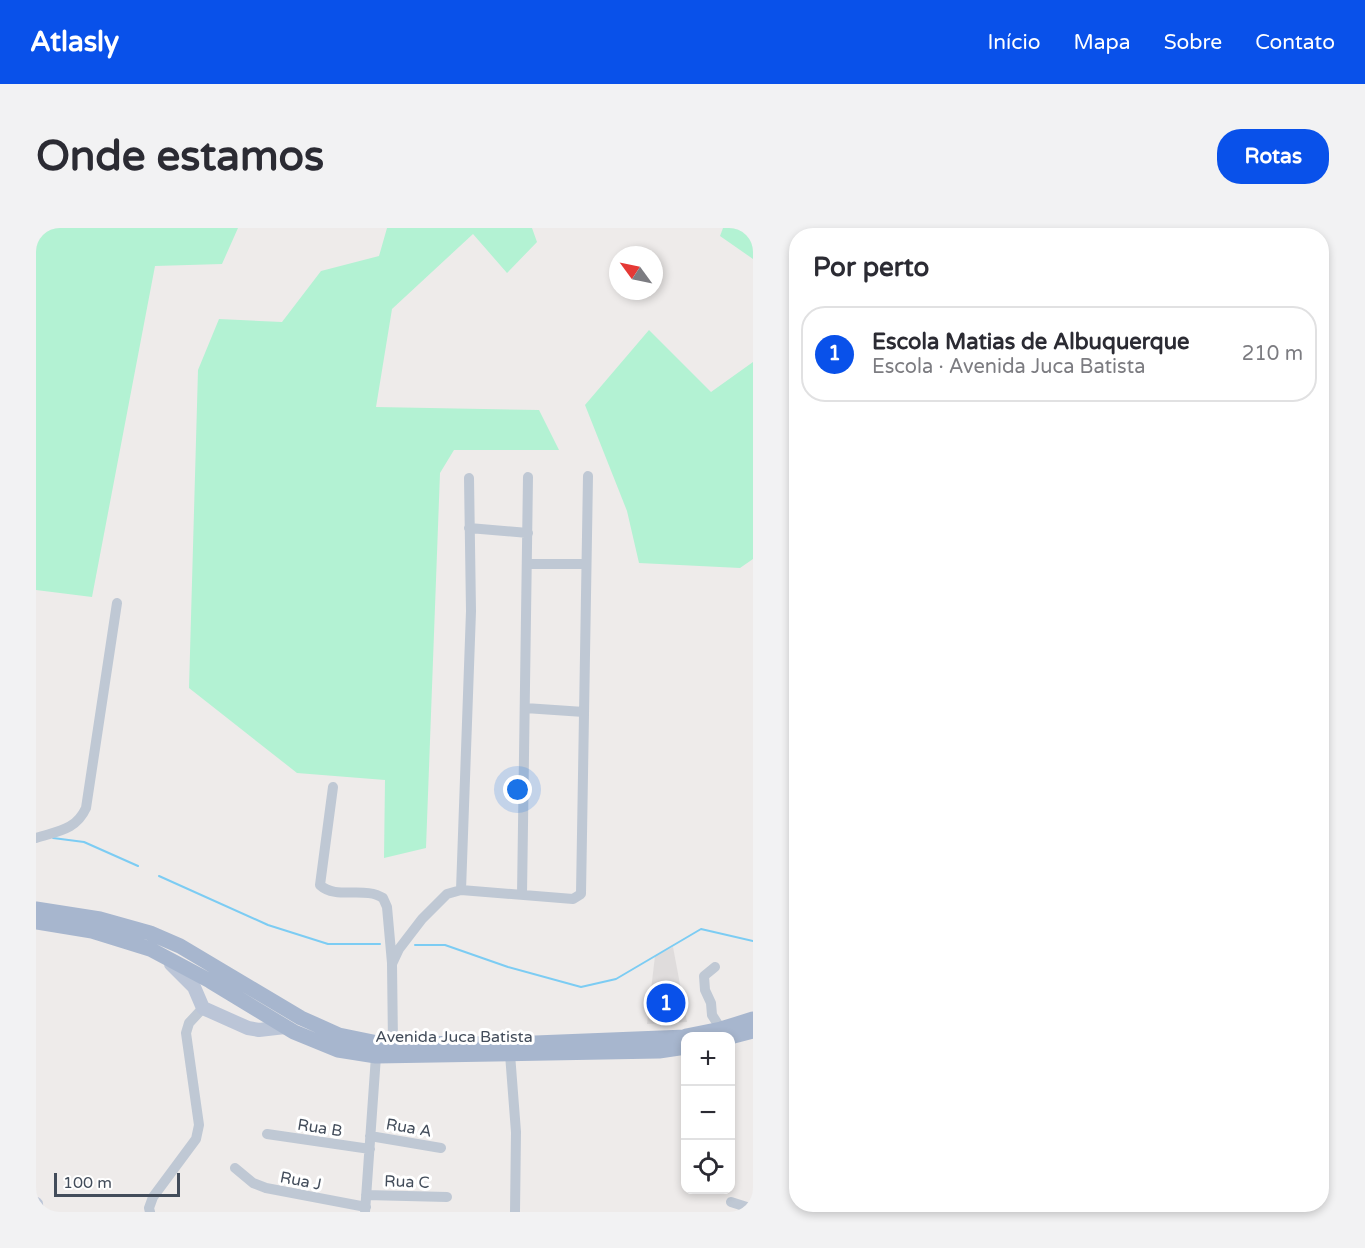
<!DOCTYPE html>
<html lang="pt">
<head>
<meta charset="utf-8">
<style>
  :root { --surface:#fff; --page:#f2f2f3; --text:#2b2b33; --muted:#7c7c81; --line:#e1e1e2; --accent:#0951ea }
  body { margin:0; font-family:"Varela Round",sans-serif; background:var(--page); color:var(--text) }
  .controls { position:absolute; right:18px; bottom:18px; display:grid; overflow:hidden; border-radius:12px; box-shadow:0 3px 9px #0003 }
  .controls button { width:54px; height:54px; display:grid; place-items:center; padding:0; border:0; border-bottom:2px solid var(--line); background:var(--surface); color:var(--text); font:30px sans-serif }
  .compass { position:absolute; left:573px; top:18px; width:54px; height:54px; border-radius:50%; background:var(--surface); box-shadow:0 3px 9px #0003; rotate:303deg }
  .scale { position:absolute; left:18px; bottom:15px; width:126px; box-sizing:border-box; padding-left:6px; border:3px solid #424c5a; border-top:0; font-size:16px; line-height:21px; white-space:nowrap; color:#424c5a; -webkit-text-stroke:4px #fff; paint-order:stroke }
  .you { position:absolute; left:482px; top:562px; width:21px; height:21px; margin:-15px; border:4px solid #fff; border-radius:50%; background:#1a73e8; box-shadow:0 0 0 9px #1a73e833 }
  .badge { display:grid; place-items:center; width:39px; height:39px; border-radius:50%; background:var(--accent); color:#fff; font-size:20px; font-weight:700 }
  .pin { position:absolute; translate:-50% -50%; border:3px solid #fff; box-shadow:0 2px 6px #0006 }
  .list { margin:0; padding:0; list-style:none }
  h2 { display:flex; justify-content:space-between; align-items:center; height:78px; margin:0; padding:0 24px; font-size:26px }
  h2 small { font-size:20px; font-weight:400; color:var(--muted) }
  .list li { display:grid; grid-template-columns:39px 1fr auto; gap:18px; align-items:center; box-sizing:border-box; height:96px; margin:0 12px 12px; padding:0 12px; border:2px solid var(--line); border-radius:24px }
  .list b { display:block; font-size:22px; white-space:nowrap }
  .list p { margin:0; font-size:20px; white-space:nowrap; color:var(--muted) }
  .list em { font-size:20px; font-style:normal; color:var(--muted) }
  .icon { flex:none; width:33px; height:33px; fill:none; stroke:currentColor; stroke-width:2; stroke-linecap:round; stroke-linejoin:round }
  .map { position:relative; flex:none; width:717px; height:984px; overflow:hidden; border-radius:24px }
  header { display:flex; align-items:center; gap:36px; box-sizing:border-box; height:84px; padding:0 30px; background:var(--accent); color:#fff }
  header strong { font-size:28px }
  nav { display:flex; gap:33px; margin-inline-start:auto; font-size:21px }
  .intro { display:flex; align-items:center; justify-content:space-between; box-sizing:border-box; height:144px; padding:0 36px }
  h1 { margin:0; font-size:42px }
  .button { padding:15px 27px; border-radius:24px; background:var(--accent); color:#fff; font-size:21px; font-weight:700 }
  main { display:flex; gap:36px; padding:0 36px }
  aside { flex:1; background:var(--surface); border-radius:24px; box-shadow:0 3px 9px #0003 }
  .map>svg:first-child { display:block }
  .education { fill:#dfdcdc }
  .green { fill:#b3f2d3 }
  .lines { fill:none; stroke-linecap:round; stroke-linejoin:round }
  .stream { stroke:#7cccf3; stroke-width:2 }
  .street { stroke:#bfc8d4; stroke-width:10 }
  .secondary { stroke:#bbc5d7; stroke-width:14 }
  .primary { stroke:#a7b6ce; stroke-width:15 }
  .labels { text-anchor:middle; stroke-width:6; stroke-linejoin:round; paint-order:stroke }
  .street-label { font-size:16px; fill:#424c5a; stroke:#fff }
</style>
</head>
<body>
<header>
<strong>Atlasly</strong>
<nav><a>Início</a><a>Mapa</a><a>Sobre</a><a>Contato</a></nav>
</header>
<div class="intro"><h1>Onde estamos</h1><a class="button">Rotas</a></div>
<main>
<div class="map">
<svg width="717" height="984" viewBox="0 0 717 984">
  <rect width="100%" height="100%" fill="#eeebea"/>
  <!-- education -->
  <path class="education" d="M637,719l14,75 -40,2 8,-68z"/>
  <!-- green -->
  <path class="green" d="M0,0h202l-16,36 -67,2 -63,331 -56,-7z
    M351,0h145l5,14 -30,31 -34,-39 -81,75 -16,98 163,3 20,40h-105l-14,23 -14,375 -42,10 1,-78 -88,-7 -108,-85 9,-318 21,-51 63,3 39,-51 58,-15z
    M687,0h30v31l-33,-23z
    M613,102l62,62 42,-30v197l-13,9 -101,-5 -12,-52 -42,-106z"/>
  <g class="lines">
    <!-- stream -->
    <path class="stream" d="M17,610l31,4 54,24
      M123,648l109,49 60,19h52
      M379,717h30l63,22 73,20 35,-8 85,-50 52,12"/>
    <!-- street -->
    <path class="street" d="M433,300l59,5
      M491,336h59
      M489,480l59,4
      M297,559l-13,98c16,15 45,1 63,13l4,9 5,56
      M0,610c22,-7 40,-8 50,-30l31,-205
      M425,662l10,-279 -2,-133
      M486,667l6,-418
      M679,739l-11,9 1,14 6,13 1,12 9,14
      M357,816l-1,-80 7,-15 23,-30 25,-25 14,-4 112,9 8,-5 7,-418
      M474,826l6,78 -1,80
      M231,906l103,15
      M334,908l71,12
      M199,940l18,15 13,5 100,19
      M330,967l81,2
      M695,974l22,7
      M114,984l-1,-4 4,-11 43,-58 3,-14 -13,-92 3,-10 14,-15
      M329,984l11,-156"/>
    <!-- secondary -->
    <path class="secondary" d="M135,736l23,23 9,21 45,20 11,2 26,-3
      M0,976l1,8"/>
    <!-- primary -->
    <path class="primary" d="M0,681l64,10 50,14 30,13 121,72 38,17 39,8 132,1 176,-7
      M0,694l56,9 58,18 60,32 84,51 44,18 38,6 283,-5 27,-4
      M650,808l35,-7 32,-10
      M694,809l23,-6"/>
  </g>
  <g class="labels">
    <!-- street labels -->
    <g class="street-label">
      <text x="418" y="814">Avenida Juca Batista</text>
      <text transform="translate(284 899) rotate(9)" y="6">Rua B</text>
      <text transform="translate(373 899) rotate(10)" y="6">Rua A</text>
      <text transform="translate(265 952) rotate(11)" y="6">Rua J</text>
      <text transform="translate(371 953) rotate(2)" y="6">Rua C</text>
    </g>
  </g>
</svg>
<div class="controls">
<button>+</button>
<button>−</button>
<button><svg class="icon" aria-label="locate" viewBox="0 0 24 24"><circle cx="12" cy="12" r="6"/><path d="M12 2v4M12 18v4M2 12h4M18 12h4"/></svg></button>
</div>
<svg class="compass" viewBox="-18 -18 36 36"><path d="M0-13l5 13h-10z" fill="#e53935"/><path d="M0 13l5-13h-10z" fill="#7c7c81"/></svg>
<div class="scale">100 m</div>
<div class="you"></div>
<div class="pin badge" style="left:630px;top:775px">1</div>
</div>
<aside>
<h2>Por perto<small></small></h2>
<ul class="list">
<li><span class="badge">1</span><div><b>Escola Matias de Albuquerque</b><p>Escola · Avenida Juca Batista</p></div><em>210 m</em></li>
</ul>
</aside>
</main>
</body>
</html>
